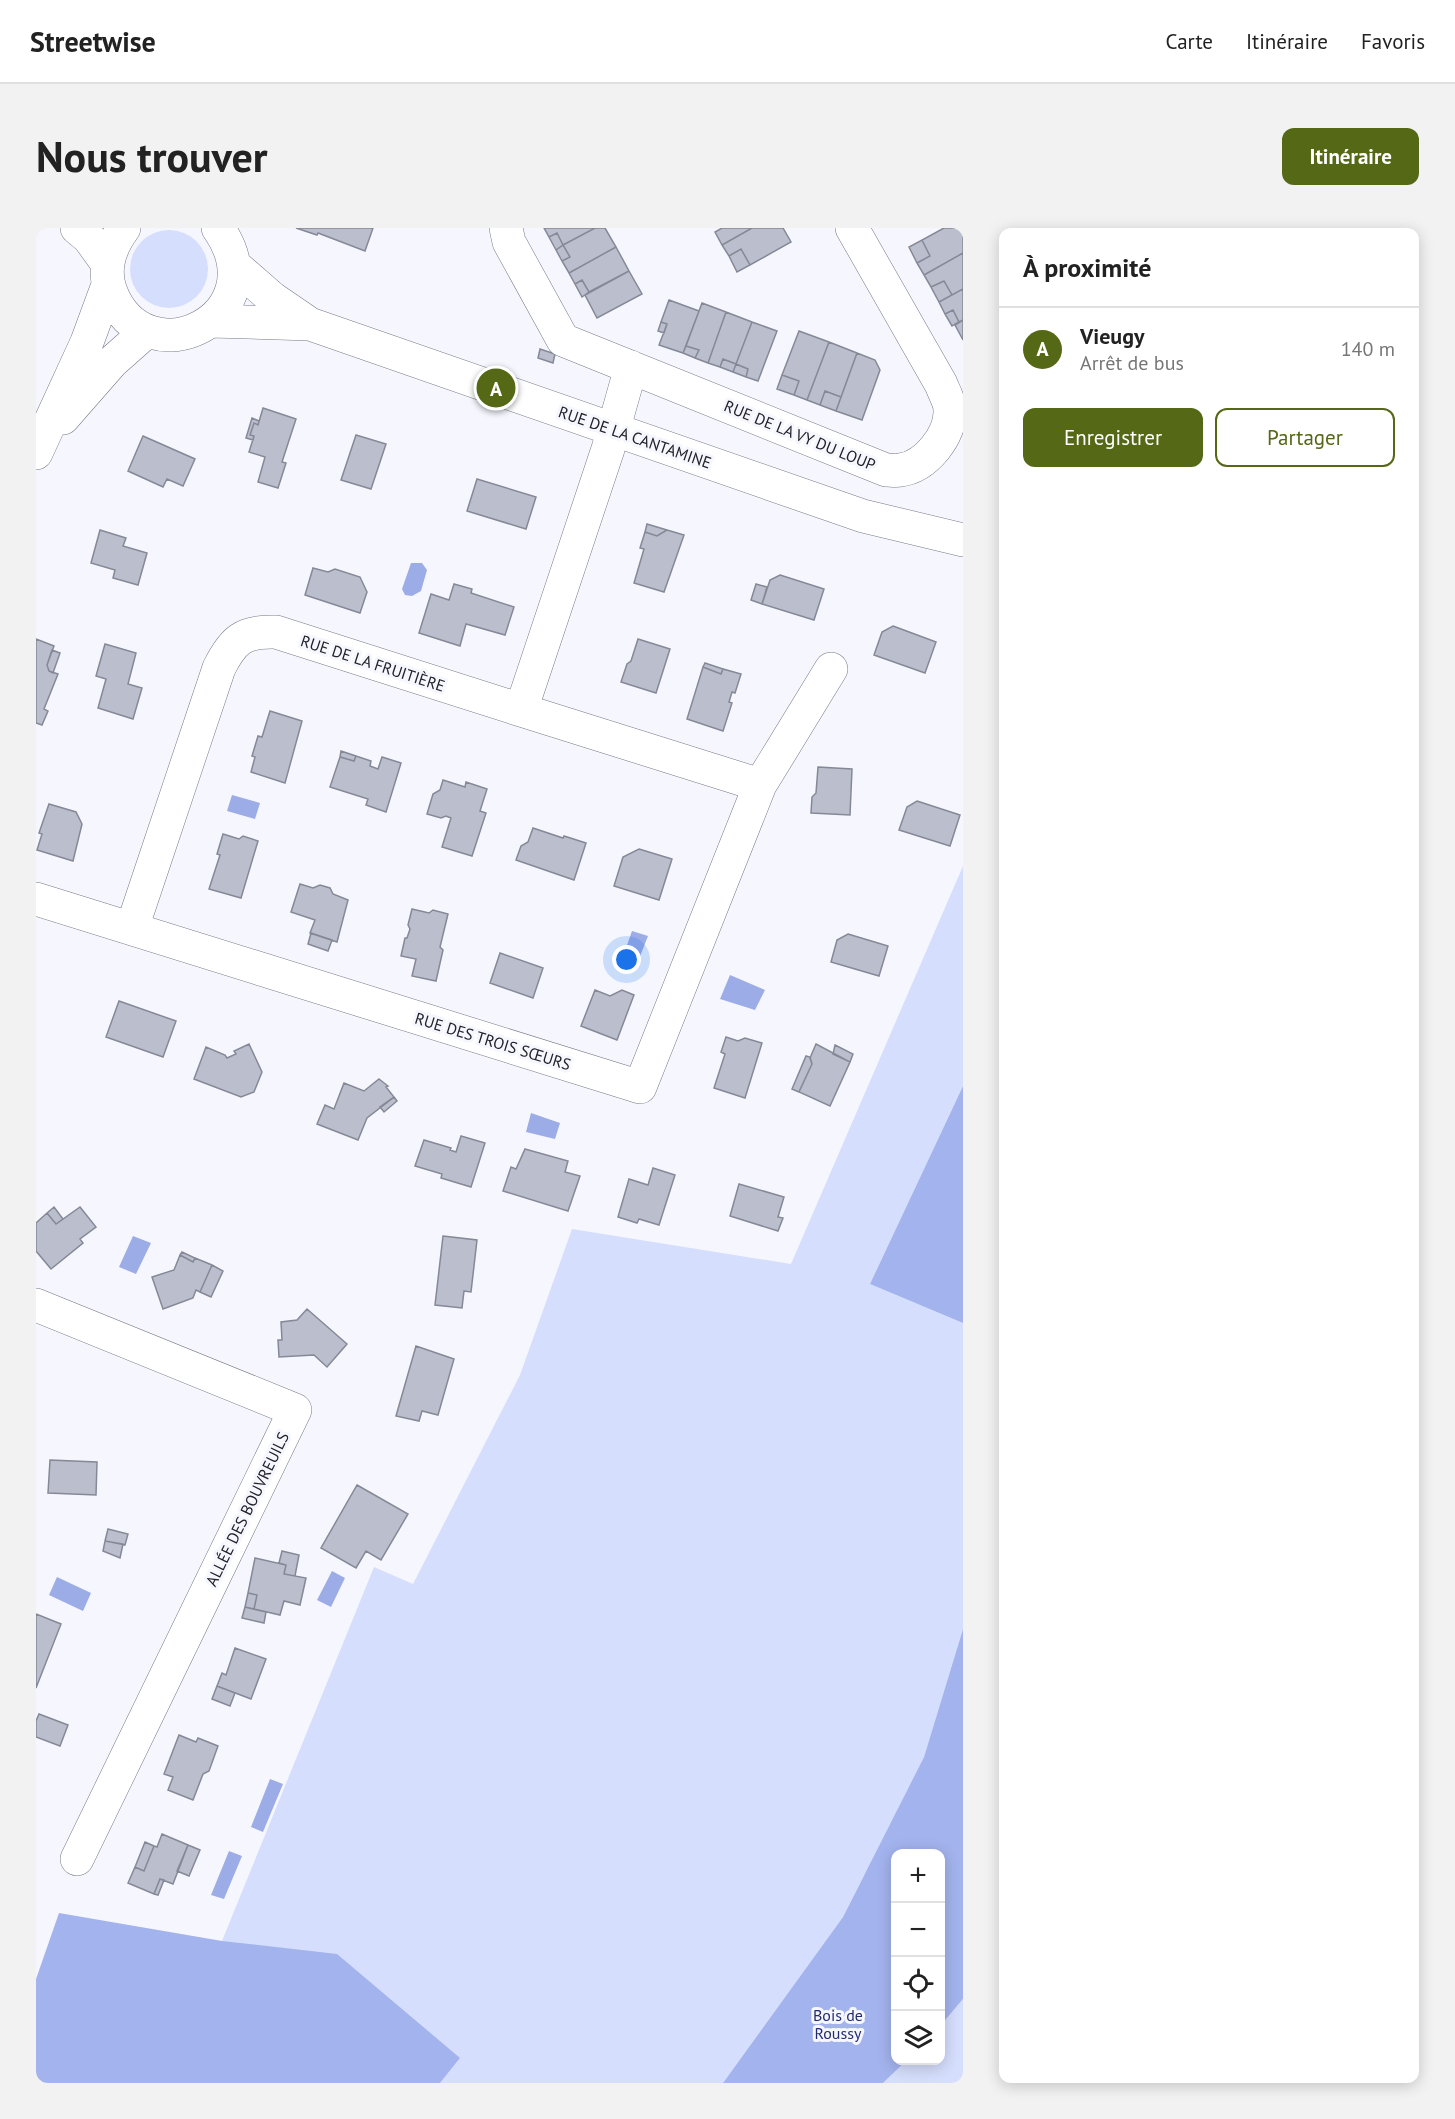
<!DOCTYPE html>
<html lang="fr">
<head>
<meta charset="utf-8">
<style>
  :root { --surface:#fff; --page:#f2f2f2; --text:#222; --muted:#767676; --line:#e0e0e0; --accent:#546815 }
  body { margin:0; font-family:"PT Sans",sans-serif; background:var(--page); color:var(--text) }
  .controls { position:absolute; right:18px; bottom:18px; display:grid; overflow:hidden; border-radius:12px; box-shadow:0 3px 15px #0003 }
  .controls button { width:54px; height:54px; display:grid; place-items:center; padding:0; border:0; border-bottom:2px solid var(--line); background:var(--surface); color:var(--text); font:30px sans-serif }
  .you { position:absolute; left:591px; top:732px; width:21px; height:21px; margin:-15px; border:4px solid #fff; border-radius:50%; background:#1a73e8; box-shadow:0 0 0 9px #1a73e833 }
  .badge { display:grid; place-items:center; width:39px; height:39px; border-radius:50%; background:var(--accent); color:#fff; font-size:20px; font-weight:700 }
  .pin { position:absolute; translate:-50% -50%; border:3px solid #fff; box-shadow:0 2px 6px #0006 }
  .list { margin:0; padding:0; list-style:none }
  h2 { display:flex; justify-content:space-between; align-items:center; height:78px; margin:0; padding:0 24px; font-size:26px }
  h2 small { font-size:20px; font-weight:400; color:var(--muted) }
  .list li { display:grid; grid-template-columns:39px 1fr auto; gap:18px; align-items:center; box-sizing:border-box; height:84px; padding:0 24px; border-top:2px solid var(--line) }
  .list b { display:block; font-size:22px; white-space:nowrap }
  .list p { margin:0; font-size:20px; white-space:nowrap; color:var(--muted) }
  .list em { font-size:20px; font-style:normal; color:var(--muted) }
  .actions { display:flex; gap:12px; padding:18px 24px }
  .actions a { flex:1; padding:14px 0; border:2px solid var(--accent); border-radius:12px; text-align:center; font-size:21px; color:var(--accent) }
  .actions .main { background:var(--accent); color:#fff }
  .icon { flex:none; width:33px; height:33px; fill:none; stroke:currentColor; stroke-width:2; stroke-linecap:round; stroke-linejoin:round }
  .map { position:relative; flex:none; width:927px; height:1855px; overflow:hidden; border-radius:12px }
  header { display:flex; align-items:center; gap:36px; box-sizing:border-box; height:84px; padding:0 30px; background:var(--surface); border-bottom:2px solid var(--line) }
  header strong { font-size:28px }
  nav { display:flex; gap:33px; margin-inline-start:auto; font-size:21px }
  .intro { display:flex; align-items:center; justify-content:space-between; box-sizing:border-box; height:144px; padding:0 36px }
  h1 { margin:0; font-size:42px }
  .button { padding:15px 27px; border-radius:12px; background:var(--accent); color:#fff; font-size:21px; font-weight:700 }
  main { display:flex; gap:36px; padding:0 36px }
  aside { flex:1; background:var(--surface); border-radius:12px; box-shadow:0 3px 15px #0003 }
  .map>svg:first-child { display:block }
  .green { fill:#d5defc }
  .forest { fill:#a3b3ed }
  .water { fill:#9cace6 }
  .building { fill:#babecd; stroke:#858997; stroke-width:1.5 }
  .lines { fill:none; stroke-linecap:round; stroke-linejoin:round }
  .minor-casing { stroke:#767a88; stroke-width:34 }
  .minor { stroke:#fff; stroke-width:33 }
  .labels { text-anchor:middle; stroke-width:6; stroke-linejoin:round; paint-order:stroke }
  .street-label { font-size:16px; fill:#212328; stroke:#f6f7fe }
  .park-label { font-size:16px; fill:#212a6d; stroke:#f6f7fe }
</style>
</head>
<body>
<header>
<strong>Streetwise</strong>
<nav><a>Carte</a><a>Itinéraire</a><a>Favoris</a></nav>
</header>
<div class="intro"><h1>Nous trouver</h1><a class="button">Itinéraire</a></div>
<main>
<div class="map">
<svg width="927" height="1855" viewBox="0 0 927 1855">
  <rect width="100%" height="100%" fill="#f6f7fe"/>
  <!-- green -->
  <path class="green" d="M94 41a39 39 0 1 1 78 0a39 39 0 1 1-78 0Z
    M927,638v220l-93,198 93,39v306l-39,128 -55,109 94,-149 -23,137h-44l-32,21 -21,42 -120,166h-283l20,-25 -238,-117 152,-374 39,17 107,-209 52,-146 219,35z
    M927,1771v84h-80l23,-22 34,-1 1,-35z"/>
  <!-- forest -->
  <path class="forest" d="M927,858v237l-93,-39z
    M927,1401v370l-22,26 -1,-171h-44v206l10,1 -23,22h-160l120,-166 81,-160z
    M23,1685l163,28 115,13 123,104 -20,25h-404v-104z"/>
  <!-- water -->
  <path class="water" d="M375,335h11l5,7 -6,21 -9,5 -7,-1 -3,-6z
    M196,567l28,8 -5,16 -28,-8z
    M596,703l16,5 -13,33 -15,-4z
    M694,747l35,15 -10,20 -35,-11z
    M495,885l29,10 -5,16 -29,-7z
    M97,1008l18,7 -15,31 -17,-7z
    M296,1343l13,7 -14,29 -14,-7z
    M21,1349l34,16 -8,18 -34,-16z
    M234,1551l13,5 -20,48 -12,-5z
    M193,1623l13,5 -18,43 -13,-4z"/>
  <!-- building -->
  <path class="building" d="M260,0h77l-8,23 -47,-18 -1,2z
    M508,0h51l-32,17 -6,-12 -8,4z
    M559,0h10l11,19 -47,26 -7,-12 8,-4 -7,-12z
    M686,0h30l-30,17 -7,-13z
    M716,0h31l8,14 -41,23 -9,-16 -12,7 -7,-11z
    M908,0h19v25l-39,22 -7,-12 13,-7 -8,-16z
    M521,5l6,12 -7,5 -7,-13z
    M886,12l8,16 -13,7 -8,-16z
    M527,17l7,12 -8,4 -6,-11z
    M580,19l13,24 -40,21 -7,-12 -7,4 -6,-11z
    M705,21l9,16 -13,7 -8,-16z
    M927,25v36l-11,6 -8,-14 -13,6 -7,-12z
    M593,43l13,23 -45,24 -12,-23z
    M546,52l7,12 -7,5 -7,-13z
    M908,53l8,14 -13,7 -8,-15z
    M927,61v31l-4,2 -6,-12 -8,4 -6,-12z
    M633,72l30,11 -16,42 -24,-8 8,-21 -6,-2z
    M666,75l24,9 -18,51 -13,-5 4,-8 -13,-4z
    M917,82l6,12 -7,4 -7,-12z
    M690,84l26,10 -16,42 -13,-5 -3,8 -12,-4z
    M927,92v20l-8,-15z
    M625,94l6,2 -3,9 -6,-2z
    M716,94l25,9 -19,50 -12,-4 2,-8 -12,-5z
    M763,103l30,11 -22,58 -13,-5 5,-14 -17,-6z
    M793,114l28,11 -16,44 -16,-6 -5,14 -13,-5z
    M650,118l13,4 -4,8 -12,-5z
    M504,121l15,5 -2,9 -15,-5z
    M821,125l18,7 5,10 -18,50 -26,-9z
    M687,131l13,5 -3,8 -13,-5z
    M700,136l12,5 -2,8 -13,-5z
    M746,147l17,6 -5,14 -17,-6z
    M789,163l16,6 -5,14 -16,-6z
    M227,180l33,11 -14,43 4,1 -8,25 -20,-6 7,-25 -16,-5 5,-16 -4,-1 4,-12 4,2z
    M216,190l7,3 -1,4 -4,-2 -4,12 4,1 -1,4 -7,-2z
    M320,207l30,9 -15,45 -30,-9z
    M107,208l52,23 -12,27 -16,-7 -4,8 -35,-16z
    M441,251l59,18 -10,32 -59,-18z
    M611,296l20,6 -10,6 -12,-4z
    M64,302l26,8 -3,8 24,7 -9,32 -25,-7 2,-8 -24,-7z
    M631,302l17,5 -20,57 -30,-9 10,-34 -4,-1 5,-16 12,4z
    M277,340l15,4 7,-3 25,8 7,15 -7,21 -55,-18z
    M744,347l44,14 -10,31 -52,-16 8,-24z
    M418,356l18,5 -1,4 43,14 -9,28 -39,-11 -6,22 -41,-13 12,-39 18,6z
    M720,356l11,3 -5,17 -11,-4z
    M857,398l43,16 -11,31 -51,-18 8,-23z
    M0,411l18,7 -7,19 2,6 9,3 -14,35 4,2 -6,14 -6,-2z
    M602,411l32,10 -14,44 -35,-11 6,-18 4,-3z
    M69,416l31,9 -8,31 14,4 -9,31 -35,-11 8,-29 -10,-3z
    M16,422l8,3 -7,20 -4,-2 -2,-6z
    M669,435l18,6 -2,5 -18,-7z
    M667,439l18,7 2,-5 18,5 -6,19 -3,-1 -3,10 3,1 -9,28 -36,-12z
    M234,483l32,10 -17,62 -34,-11 4,-15 -3,-1 6,-20 4,1z
    M305,523l15,5 -2,5 -14,-4z
    M320,528l15,5 -1,5 8,3 4,-12 19,6 -15,49 -20,-7 2,-6 -38,-12 10,-30 14,4z
    M782,539l34,2 -2,46 -39,-2 1,-16 4,-4z
    M407,552l22,7 1,-5 21,7 -7,22 6,2 -14,43 -30,-9 9,-29 -5,-2 -5,2 -14,-4 6,-20 7,-4z
    M881,573l43,14 -10,31 -51,-16 8,-23z
    M13,576l27,8 6,12 -9,37 -36,-11 5,-16 -3,-1z
    M497,600l30,10 1,-2 22,7 -12,37 -58,-20 5,-14 7,-4z
    M187,606l16,5 4,-3 15,5 -17,57 -32,-9 11,-34 -3,-1z
    M603,621l33,10 -13,41 -45,-14 9,-29z
    M264,656l13,4 7,-3 10,3 3,6 15,6 -11,42 -27,-9 5,-13 -24,-8z
    M376,681l17,4 4,-3 15,4 -8,33 3,3 -7,31 -24,-5 4,-17 -15,-3 4,-18h2l3,-9 -2,-4z
    M275,705l21,7 -4,11 -20,-7z
    M812,706l40,12 -9,30 -48,-14 6,-22z
    M464,725l43,15 -10,30 -43,-15z
    M559,762l15,6 12,-6 12,5 -17,45 -36,-14z
    M83,773l57,20 -13,36 -57,-20z
    M690,809l12,4 7,-3 17,5 -17,55 -31,-10 11,-34 -4,-2z
    M213,816l13,28 -8,20 -13,5 -47,-18 12,-32 19,8 2,3 9,-4 -2,-3z
    M780,816l34,18 -20,44 -31,-14 13,-28 -2,-6z
    M799,817l18,9 -3,8 -17,-8z
    M770,828l4,1 2,7 -13,28 -7,-3z
    M343,851l9,7 -2,1 8,10 -27,21 -9,22 -41,-16 8,-19 9,4 10,-26 20,8z
    M358,869l3,4 -13,11 -4,-5z
    M425,908l24,7 -14,44 -30,-9 1,-4 -27,-8 9,-26 27,8 -1,2 6,2z
    M489,921l43,12 -3,11 15,4 -12,35 -65,-20 8,-24 5,2z
    M617,940l22,7 -16,50 -20,-6 -2,4 -19,-6 11,-38 19,6z
    M703,956l45,13 -6,20 5,1 -5,13 -48,-15z
    M18,979l9,12 -7,5 -9,-11z
    M44,979l16,20 -16,12 3,4 -32,26 -15,-18v-28l11,-10 9,11z
    M407,1008l34,4 -6,52 -7,-1 -2,17 -27,-3z
    M146,1024l13,6 -2,4 -13,-7z
    M144,1027l13,7 2,-4 17,7 -12,27 -4,-2 -3,8 -30,11 -11,-32 22,-7z
    M176,1037l11,6 -12,26 -11,-5z
    M271,1081l40,35 -20,23 -13,-12 -35,2 -1,-17h4l-1,-18 16,-2z
    M380,1118l38,13 -16,56 -16,-4 -3,10 -23,-5z
    M14,1232l47,2 -1,33 -48,-2z
    M321,1257l51,29 -27,46 -15,-9 -10,17 -35,-20z
    M72,1301l20,5 -3,11 -20,-4z
    M69,1313l18,3 -3,14 -17,-7z
    M246,1323l17,4 -4,21 -11,-2 2,-9 -7,-2z
    M219,1330l31,7 -2,9 22,4 -6,27 -16,-4 -4,14 -26,-6 3,-14 -9,-2z
    M212,1365l9,2 -3,14 -9,-2z
    M209,1379l21,5 -2,11 -22,-5z
    M0,1386l25,10 -25,64z
    M199,1420l31,11 -15,40 -34,-13 5,-13 4,2z
    M181,1458l18,7 -5,13 -18,-7z
    M3,1486l29,11 -8,21 -24,-9v-16z
    M143,1507l17,7 2,-4 20,8 -9,25 -6,3 -10,26 -25,-10 5,-13 -9,-3z
    M126,1606l26,11 -15,39 -13,-5 -6,15 -26,-11 7,-16 9,4 10,-25 3,1z
    M109,1614l9,4 -10,25 -9,-4z
    M152,1617l12,5 -11,26 -12,-5z
    M124,1651l4,1 -6,15 -4,-1z"/>
  <g class="lines">
    <defs>
      <path id="minor" d="M41,0l12,10 18,25
        M88,0c-14,19 -22,41 -13,64 35,90 169,24 107,-64
        M470,0l3,14 54,98 323,130c5,0 10,1 14,0 26,-3 51,-35 50,-60 0,-8 -6,-18 -9,-26l-89,-156
        M198,37l38,33 38,26 553,192 100,24
        M175,93l99,3
        M27,190l49,-56 35,-31
        M0,225l51,-111 21,-57
        M724,557l71,-116
        M0,671l604,188 120,-302 -239,-75
        M96,700l87,-260c14,-28 24,-37 57,-36l245,78 87,-261 23,-82
        M0,1077l259,105 -218,449"/>
    </defs>
    <!-- minor casing -->
    <use href="#minor" class="minor-casing"/>
    <!-- minor -->
    <use href="#minor" class="minor"/>
  </g>
  <g class="labels">
    <!-- street labels -->
    <g class="street-label">
      <text transform="translate(764 207) rotate(22)" y="6">RUE DE LA VY DU LOUP</text>
      <text transform="translate(599 209) rotate(19)" y="6">RUE DE LA CANTAMINE</text>
      <text transform="translate(337 435) rotate(18)" y="6">RUE DE LA FRUITIÈRE</text>
      <text transform="translate(457 813) rotate(17)" y="6">RUE DES TROIS SŒURS</text>
      <text transform="translate(211 1281) rotate(-64)" y="6">ALLÉE DES BOUVREUILS</text>
    </g>
    <!-- park labels -->
    <g class="park-label">
      <text x="802" y="1793">Bois de<tspan x="802" dy="18">Roussy</tspan></text>
    </g>
  </g>
</svg>
<div class="controls">
<button>+</button>
<button>−</button>
<button><svg class="icon" aria-label="locate" viewBox="0 0 24 24"><circle cx="12" cy="12" r="6"/><path d="M12 2v4M12 18v4M2 12h4M18 12h4"/></svg></button>
<button><svg class="icon" aria-label="layers" viewBox="0 0 24 24"><path d="M12 4l9 5-9 5-9-5zM3 14l9 5 9-5"/></svg></button>
</div>
<div class="you"></div>
<div class="pin badge" style="left:460px;top:160px">A</div>
</div>
<aside>
<h2>À proximité<small></small></h2>
<ul class="list">
<li><span class="badge">A</span><div><b>Vieugy</b><p>Arrêt de bus</p></div><em>140 m</em></li>
</ul>
<div class="actions"><a class="main">Enregistrer</a><a>Partager</a></div>
</aside>
</main>
</body>
</html>
